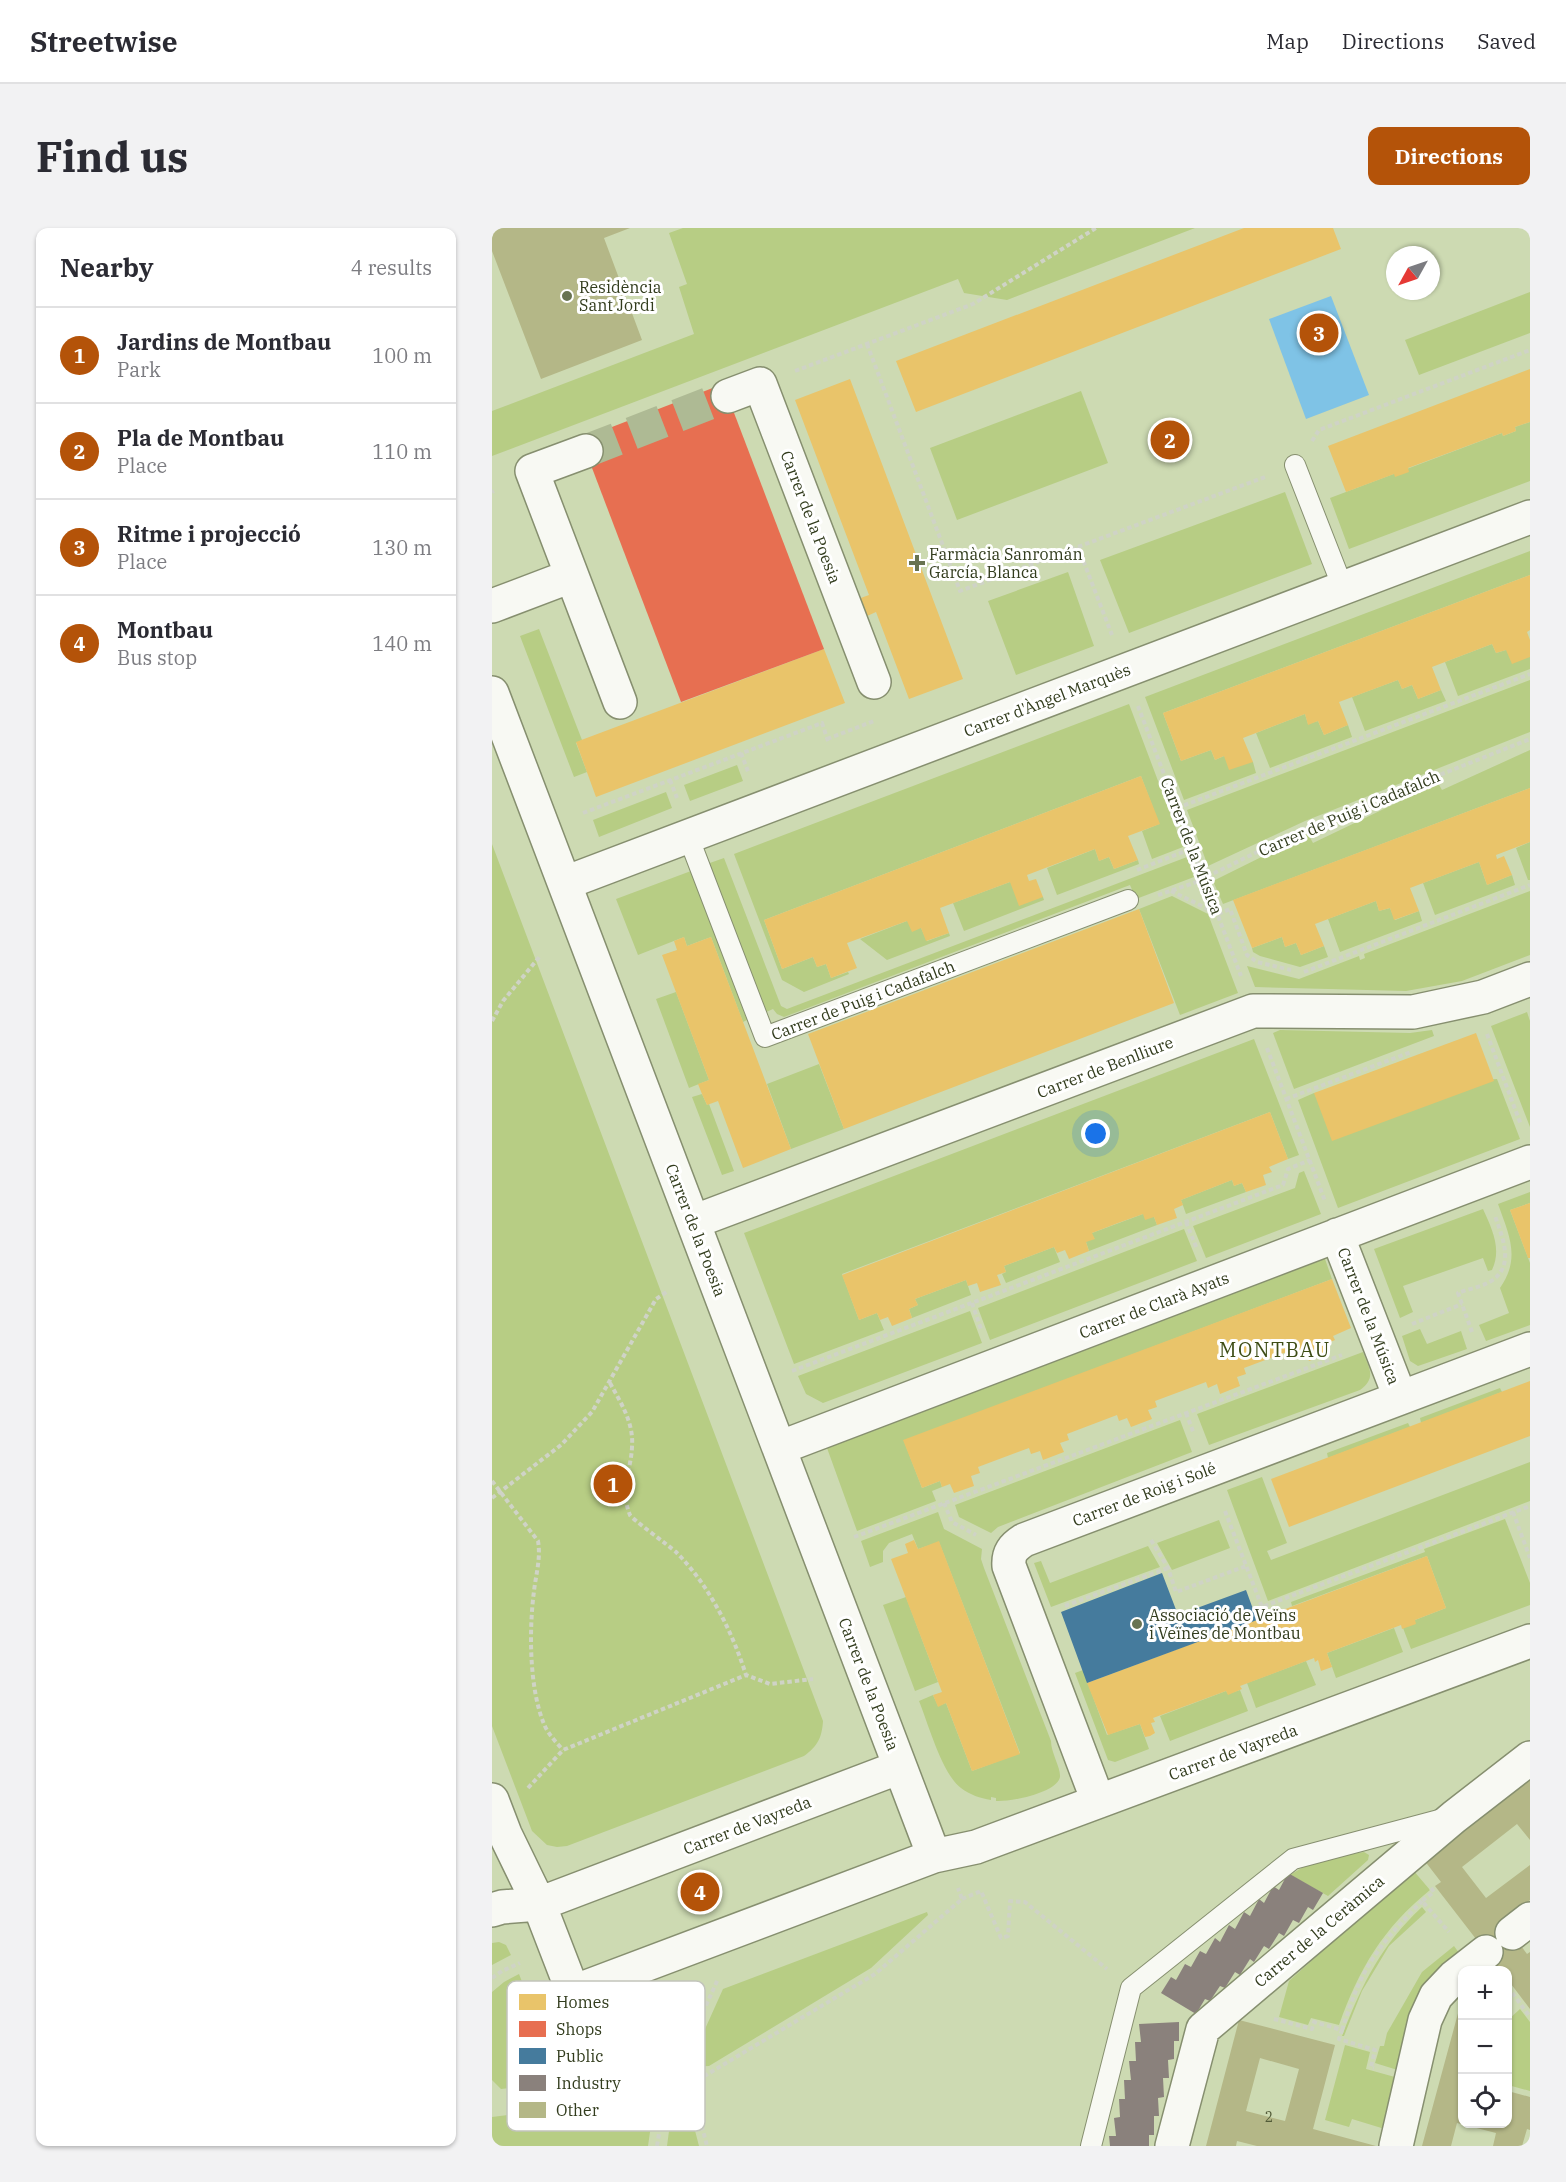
<!DOCTYPE html>
<html lang="en">
<head>
<meta charset="utf-8">
<style>
  :root { --surface:#fff; --page:#f2f2f3; --text:#2b2b33; --muted:#7c7c81; --line:#e1e1e2; --accent:#b45309 }
  body { margin:0; font-family:"IBM Plex Serif",serif; background:var(--page); color:var(--text) }
  .controls { position:absolute; right:18px; bottom:18px; display:grid; overflow:hidden; border-radius:12px; box-shadow:0 2px 4px #0004 }
  .controls button { width:54px; height:54px; display:grid; place-items:center; padding:0; border:0; border-bottom:2px solid var(--line); background:var(--surface); color:var(--text); font:30px sans-serif }
  .compass { position:absolute; left:894px; top:18px; width:54px; height:54px; border-radius:50%; background:var(--surface); box-shadow:0 2px 4px #0004; rotate:230deg }
  .you { position:absolute; left:604px; top:906px; width:21px; height:21px; margin:-15px; border:4px solid #fff; border-radius:50%; background:#1a73e8; box-shadow:0 0 0 9px #1a73e833 }
  .badge { display:grid; place-items:center; width:39px; height:39px; border-radius:50%; background:var(--accent); color:#fff; font-size:20px; font-weight:700 }
  .pin { position:absolute; translate:-50% -50%; border:3px solid #fff; box-shadow:0 2px 6px #0006 }
  .list { margin:0; padding:0; list-style:none }
  h2 { display:flex; justify-content:space-between; align-items:center; height:78px; margin:0; padding:0 24px; font-size:26px }
  h2 small { font-size:20px; font-weight:400; color:var(--muted) }
  .list li { display:grid; grid-template-columns:39px 1fr auto; gap:18px; align-items:center; box-sizing:border-box; height:96px; padding:0 24px; border-top:2px solid var(--line) }
  .list b { display:block; font-size:22px; white-space:nowrap }
  .list p { margin:0; font-size:20px; white-space:nowrap; color:var(--muted) }
  .list em { font-size:20px; font-style:normal; color:var(--muted) }
  .icon { flex:none; width:33px; height:33px; fill:none; stroke:currentColor; stroke-width:2; stroke-linecap:round; stroke-linejoin:round }
  .map { position:relative; flex:none; width:1038px; height:1918px; overflow:hidden; border-radius:12px }
  header { display:flex; align-items:center; gap:36px; box-sizing:border-box; height:84px; padding:0 30px; background:var(--surface); border-bottom:2px solid var(--line) }
  header strong { font-size:28px }
  nav { display:flex; gap:33px; margin-inline-start:auto; font-size:21px }
  .intro { display:flex; align-items:center; justify-content:space-between; box-sizing:border-box; height:144px; padding:0 36px }
  h1 { margin:0; font-size:42px }
  .button { padding:15px 27px; border-radius:12px; background:var(--accent); color:#fff; font-size:21px; font-weight:700 }
  main { display:flex; gap:36px; padding:0 36px }
  aside { flex:1; background:var(--surface); border-radius:12px; box-shadow:0 2px 4px #0004 }
  .map>svg:first-child { display:block }
  .green { fill:#b7cd84 }
  .water { fill:#7fc3e6 }
  .homes { fill:#e9c46a }
  .shops { fill:#e76f51 }
  .public { fill:#457b9d }
  .industry { fill:#8a817c }
  .building { fill:#b4b787; fill-rule:evenodd }
  .lines { fill:none; stroke-linecap:round; stroke-linejoin:round }
  .minor-tunnel { stroke:#aeba94; stroke-width:33; stroke-dasharray:33 16; stroke-linecap:butt }
  .service-casing { stroke:#868f6f; stroke-width:22 }
  .minor-casing { stroke:#868f6f; stroke-width:36 }
  .path { stroke:#cfd3c6; stroke-width:4; stroke-dasharray:4.5 3; stroke-linecap:butt }
  .service { stroke:#f8f9f3; stroke-width:20 }
  .minor { stroke:#f8f9f3; stroke-width:33 }
  .poi-dot { fill:#687351; stroke:#fff; stroke-width:2 }
  .labels { text-anchor:middle; stroke-width:6; stroke-linejoin:round; paint-order:stroke }
  .number-label { font-size:14px; fill:#525b38 }
  .poi-label { font-size:16px; fill:#323c1d; stroke:#fff; text-anchor:start }
  .street-label { font-size:16px; fill:#323c1d; stroke:#fff }
  .quarter-label { font-size:20px; letter-spacing:1.5px; fill:#3e4d16; stroke:#fff }
  .key { fill:#fff; stroke:#c2c4bb; stroke-width:1.5 }
  .key-label { font-size:16px; fill:#323c1d }
</style>
</head>
<body>
<header>
<strong>Streetwise</strong>
<nav><a>Map</a><a>Directions</a><a>Saved</a></nav>
</header>
<div class="intro"><h1>Find us</h1><a class="button">Directions</a></div>
<main>
<aside>
<h2>Nearby<small>4 results</small></h2>
<ul class="list">
<li><span class="badge">1</span><div><b>Jardins de Montbau</b><p>Park</p></div><em>100 m</em></li>
<li><span class="badge">2</span><div><b>Pla de Montbau</b><p>Place</p></div><em>110 m</em></li>
<li><span class="badge">3</span><div><b>Ritme i projecció</b><p>Place</p></div><em>130 m</em></li>
<li><span class="badge">4</span><div><b>Montbau</b><p>Bus stop</p></div><em>140 m</em></li>
</ul>
</aside>
<div class="map">
<svg width="1038" height="1918" viewBox="0 0 1038 1918">
  <rect width="100%" height="100%" fill="#cddab2"/>
  <!-- green -->
  <path class="green" d="M191,0h512l-188,72 -43,-7 -6,-14 -466,177v-45l202,-77 -15,-47 8,-3 -18,-51z
    M1038,64v41l-111,42 -14,-35z
    M589,163l27,72 -151,57 -27,-72z
    M1038,194v59l-181,68 -19,-51 172,-65 1,3 13,-5 -1,-4z
    M793,264l27,72 -183,69 -29,-73z
    M1038,323v24l-367,138 18,48 30,-11 4,10 9,-4 29,6 3,11 -72,27 -39,-103z
    M576,344l26,74 -78,29 -28,-74z
    M47,401l43,111 -6,3 11,29 -13,5 -54,-141z
    M1000,416l4,9 10,-3 24,7v12l-72,27 -13,-34z
    M906,452l4,9 10,-4 6,14 23,-9 5,11 -81,30 -13,-34z
    M1038,452v52l-225,89 -97,45 -21,-56z
    M637,476l54,143 -31,12 -10,-28 17,-7 -18,-48 -377,144 18,49 31,-12 4,10 9,-3 5,14 17,-6 1,2 -45,18 -22,-12 -48,-126z
    M813,486l3,10 10,-3 6,14 24,-10 4,12 -82,31 -14,-35z
    M1038,522v38l-307,116 -10,-23 95,-47 5,9 125,-60 4,7z
    M245,537l6,16 -53,20 -6,-16z
    M174,564l6,16 -73,29 -6,-17z
    M1038,614v38h-2l-12,-32z
    M0,616l331,877c-1,16 -5,25 -19,35l-237,90 -10,1 -10,-2 -15,-14 -40,-105z
    M603,621l4,12 10,-4 5,12 24,-9 1,4 -82,31 -10,-27z
    M695,629l7,20 -58,22 -6,-14 -346,132 -7,-3 -4,-5 -9,4 -57,-149 17,-6 57,148 6,3z
    M987,634l8,23 25,-10 3,10 -80,30 -12,-32z
    M199,643l56,149 -4,2 -32,-85 -24,9 -3,-9 -46,18 -22,-56z
    M518,654l33,15 1,3 -80,31 -11,-28z
    M1038,663v64l-68,26 -56,10 -151,-4 -8,-21 52,13 60,-23 1,4 5,-2 -1,-4z
    M680,668l36,18 30,79 -58,22 -41,-106z
    M884,673l3,10 11,-3 5,12 24,-9 3,10 -82,31 -12,-33z
    M415,693l14,7 6,13 22,-8 1,3 -63,24 -27,-21z
    M790,709l3,10 11,-4 5,12 23,-9 4,11 -28,10 -40,-11 -7,-4 -1,-4z
    M184,764l33,88 -20,8 -33,-89z
    M1035,784l3,9v106l-39,-101z
    M788,802l130,3 22,-3 2,6 -140,53 -21,-56z
    M762,811l45,116 -11,4 -18,-47 -428,162 17,46 18,-7 7,17 -90,34 -50,-131z
    M327,836l25,65 -53,20 -24,-65z
    M1005,851l23,60 -182,69 -40,-108 16,-7z
    M210,866l5,11 2,-1 25,67 -12,4 -30,-78z
    M812,943l17,43 -115,44 -13,-32 102,-38 4,-15z
    M740,952l2,6 8,-3 4,9 -60,22 -5,-14z
    M1038,964v11l-20,7 20,53v62l-44,16 -7,-16 30,-12 -9,-25c21,-30 9,-53 -2,-84z
    M991,981c9,20 19,40 9,61l-4,1 -5,-13 -80,28 10,26 -13,6 -26,-69z
    M651,986l11,3 3,8 -68,26 -3,-9 6,-9z
    M692,1001l13,32 -207,79 -12,-32z
    M562,1019l6,15 -54,21 -4,-9 4,-2 -2,-6z
    M827,1031h6l7,20 -428,162 18,47 18,-7 2,6 -10,4 4,10 -79,30 -30,-83 5,-3z
    M474,1052l5,15 -59,23 -3,-9 9,-4 -3,-6z
    M478,1083l12,32 -159,60 -17,-9 -8,-18z
    M928,1101l7,15 34,-13 6,18 -49,17 -8,-5 -8,-25z
    M871,1124c6,16 14,26 -3,38l-151,55 -12,-31z
    M1008,1160l2,4 -81,31 -1,-5z
    M688,1192l12,32 -194,75 -7,6 -32,-16 -4,-12z
    M916,1195l2,4 -82,31 -1,-5z
    M1038,1234v39l-262,100 -41,-111 35,-13 25,66 -20,8 4,9z
    M446,1284l6,17 38,20 -1,10 3,9 67,173c0,12 10,27 9,36 -3,16 -50,25 -64,24v-3l-5,-1v3c-11,-2 -21,-5 -30,-12 -19,-14 -33,-65 -42,-87l14,-6 5,11 8,-3 26,68 48,-18 -81,-211 -21,7 -6,-15 -23,9 -6,8v11l-13,5 -9,-26z
    M1013,1291l25,64v22l-119,44 -8,-21 12,-8 31,-12 -19,-52 -135,50 -1,-4 134,-50 -1,-3z
    M727,1292l11,28 -58,22 -15,-27z
    M656,1318l12,21 -109,40 -17,-44 7,-2 9,22z
    M414,1369l32,85 -23,9 -32,-86z
    M902,1400l9,24 -67,26 -9,-25z
    M814,1433l10,24 -60,23 -9,-25z
    M591,1442l24,65 33,-11 9,25 -34,13 -7,-2 -33,-87z
    M748,1462l8,21 -78,30 -10,-25 66,-25 2,3z
    M872,1624l5,3 -1,5 -40,36 -38,-21 25,-15z
    M921,1642l17,20c-47,38 -71,79 -91,135l-28,-7 -3,7 -29,-8 10,-36z
    M930,1679l4,5 -37,34 -27,45 -18,45h-2c20,-52 39,-91 80,-129z
    M435,1684l1,3 -57,53 -162,98 -21,1 35,-78z
    M7,1714l7,3 5,10 -19,10v-22z
    M962,1718l8,11 -58,115 -29,-9 5,-17h4l3,-13 35,-61z
    M27,1746c14,36 21,64 66,65l113,-42 -32,73 -165,19 -9,-9v-88l12,-10z
    M1028,1781l10,13v69l-22,-6v-65z
    M853,1817l25,7 -4,17 36,10 -14,51 -36,-11 -3,8 -24,-7z
    M193,1864l14,54h-32l7,-52z
    M163,1869l-7,49h-156v-29z"/>
  <!-- water -->
  <path class="water" d="M839,68l38,99 -63,24 -37,-100z"/>
  <!-- homes -->
  <path class="homes" d="M752,0h89l8,21 -425,163 -20,-51z
    M1038,141v53l-15,5 1,4 -13,5 -1,-3 -94,35 1,4 -14,5 -1,-3 -48,18 -18,-46z
    M358,151l113,300 -54,20 -33,-87 -11,5 -7,-18 11,-4 -74,-195z
    M1038,347v55l-3,2 3,8v17l-18,7 -6,-14 -10,3 -4,-9 -60,23 9,23 -23,9 -6,-14 -10,4 -4,-9 -59,22 9,23 -24,10 -6,-14 -10,4 -3,-11 -62,24 10,24 -24,8 -5,-14 -9,4 -4,-10 -30,11 -18,-48z
    M332,421l21,54 -249,94 -20,-55z
    M649,548l19,48 -32,12 10,24 -24,9 -5,-12 -10,4 -4,-12 -68,26 2,6 7,-2 7,18 -24,9 -9,-24 -70,26 9,25 -23,8 -5,-13 -9,4 -5,-11 -60,22 10,25 -26,10 -5,-14 -9,3 -4,-10 -31,12 -18,-49z
    M1038,560v54l-34,13 1,4 7,-3 8,19 -25,10 -8,-23 -69,26 9,23 -25,9 -4,-12 -11,3 -3,-10 -61,23 9,22 -23,9 -5,-12 -11,4 -3,-10 -30,11 -19,-48z
    M647,681l35,94 -330,126 -36,-95z
    M192,709l3,9 24,-9 80,212 -48,19 -25,-67 -11,4 -5,-11 -4,-10 11,-4 -47,-125 15,-5 -3,-9z
    M984,805l18,48 -162,60 -18,-48z
    M778,884l18,47 -19,8 3,5 -9,3 3,10 -20,7 -4,-9 -8,3 -2,-6 -51,20 2,5 -9,4 3,9 -20,7 -3,-8 -9,3 -2,-6 -25,9 -26,10 3,6 -9,3 3,9 -20,8 -4,-9 -8,3 -3,-6 -50,19 2,6 -9,3 4,10 -21,7 -3,-9 -9,3 -2,-6 -51,19 3,6 -9,4 3,9 -20,8 -4,-9 -8,3 -3,-7 -18,7 -17,-45z
    M1038,975v55h-2l-18,-48z
    M840,1051l19,49 -18,8 2,4 -9,4 3,9 -20,8 -4,-9 -8,3 -2,-6 -51,19 2,6 -9,3 3,9 -20,8 -3,-10 -9,4 -2,-6 -51,19 2,6 -9,3 4,9 -21,8 -4,-9 -8,3 -2,-6 -50,19 2,6 -9,3 4,9 -21,8 -3,-9 -9,3 -2,-6 -51,19 2,6 -9,3 3,10 -20,7 -4,-9 -8,3 -2,-6 -18,7 -19,-48z
    M1038,1153v55l-241,91 -18,-48z
    M422,1312l4,9 21,-8 81,213 -48,17 -26,-68 -8,4 -5,-12 9,-3 -51,-133 17,-6 -3,-9z
    M935,1328l19,52 -31,12 1,4 -14,5 -1,-4 -74,28 5,14 -11,4 -3,-11 -3,2 -1,-4 -74,28 2,3 -14,6 -2,-4 -73,27 2,4 -4,1 4,10 -5,3 -5,1 -5,-13 -32,11 -21,-52z"/>
  <!-- shops -->
  <path class="shops" d="M231,156l101,265 -143,53 -100,-263z"/>
  <!-- public -->
  <path class="public" d="M670,1345l16,42 68,-25 11,30 -170,63 -26,-71z"/>
  <!-- industry -->
  <path class="industry" d="M796,1645l35,20 -10,17 -5,-3 -9,16 -6,-3 -9,16 -5,-3 -10,16 -5,-3 -10,16 -4,-3 -10,16 -5,-3 -10,16 -5,-2 -10,15 -5,-2 -9,15 -35,-21 10,-16 5,3 9,-16 6,3 9,-16 6,3 9,-16 5,4 9,-17 6,4 9,-17 6,4 9,-17 5,4 9,-17 6,4z
    M687,1794v19h-5v18l-6,1 1,18h-6l1,19 -6,1 1,18h-5v19h-5v11h-39l-1,-10h7l-2,-18 6,-1 -1,-18h6l-1,-19h7l-2,-19h7l-1,-19h6l-2,-18z"/>
  <!-- building -->
  <path class="building" d="M0,0h138l-26,10 38,102 -101,39 -49,-128z
    M1038,1551v61l-13,-16 -55,43 24,31 44,-33v35l-27,21 24,33 3,-2v57l-22,-29v-10h-8l-65,-84 6,-4 -17,-22z
    M970,1776v120h46v-33l22,6v33l-3,-1 -5,17h-29l3,-13 -39,-10 -6,23h-29l38,-140z
    M747,1792l96,25 -22,84 63,17h-119l-20,-5 -1,5h-30zM768,1830l39,11 -14,52 -39,-10z"/>
  <g class="lines">
    <!-- minor-tunnel -->
    <path class="minor-tunnel" d="M94,223l142,-55"/>
    <defs>
      <path id="service" d="M803,237l48,123
        M196,608l77,201 363,-137
        M599,1918l40,-158 162,-129 150,-40"/>
      <path id="minor" d="M236,168l32,-12 114,298
        M94,223l-54,20 88,231
        M0,378l79,-30
        M0,465l442,1163
        M73,655l965,-366
        M201,994l560,-211 160,1 70,-15 47,-18
        M845,1007l63,162
        M287,1220l751,-286
        M0,1572l13,34 34,70 34,88 361,-136 42,-9 554,-206
        M606,1573l-89,-235c-1,-13 4,-19 15,-26l506,-191
        M0,1682l10,-3 37,-3 361,-137
        M1020,1705l18,-14
        M680,1918l31,-117 251,-212 76,-59
        M904,1918l29,-126 11,-24 18,-19 32,-25"/>
    </defs>
    <!-- service casing -->
    <use href="#service" class="service-casing"/>
    <!-- minor casing -->
    <use href="#minor" class="minor-casing"/>
    <!-- path -->
    <path class="path" d="M375,116l93,247 305,-114
      M303,143l178,-67 123,-76
      M820,213l7,-11 211,-80
      M0,264l2,-1
      M586,319l34,88
      M646,478l103,270
      M335,511l47,-18
      M249,525l8,21
      M178,552l7,18
      M685,580l353,-134
      M91,585l239,-90 7,21
      M645,642l56,-22
      M679,663l47,23 12,-5 17,46 10,7 34,8
      M666,667l36,-12 112,-55 224,-89
      M812,744l226,-87
      M0,793l11,-20 38,-46
      M995,806l34,91
      M775,820l58,153
      M794,871l125,-47
      M694,994l11,27
      M480,1075l9,26
      M920,1096l50,-20
      M980,1104l-14,-39c10,-4 28,-7 36,-14 21,-16 7,-45 1,-63
      M300,1143l491,-186 5,-16 22,-9
      M118,1155c11,20 24,40 22,64 -1,25 -13,41 -2,68 2,4 38,30 46,37 33,33 56,79 70,123
      M694,1185l8,21
      M0,1253l46,60c3,17 -2,33 -4,50 -5,38 -5,97 10,133 4,10 12,18 19,26
      M0,1270l69,-53 31,-33 64,-113 12,-8
      M452,1275l8,19 24,13
      M733,1283l37,96 268,-101
      M1021,1284l17,46
      M362,1309l488,-182
      M659,1312l17,28 8,24 70,-26
      M573,1378l103,-38
      M36,1560l35,-38 183,-75 24,9 43,-5
      M939,1660l3,4 -12,9 27,31
      M470,1671l19,-8 20,47 7,-2 2,-35 15,1 82,67
      M0,1750l10,-7 18,-8
      M1016,1759l22,30
      M782,1791l38,10 2,-7 28,8 -3,9 36,11 -4,17 3,1
      M850,1802c9,-28 19,-57 37,-80 12,-18 28,-33 43,-49
      M187,1835l12,21 16,62
      M199,1856l184,-110 87,-75 -4,-11
      M165,1918l8,-50 53,-117"/>
    <!-- service -->
    <use href="#service" class="service"/>
    <!-- minor -->
    <use href="#minor" class="minor"/>
  </g>
  <!-- markers -->
  <g class="poi-dot">
    <circle cx="75" cy="68" r="6"/>
    <path d="M422 326h6v6h6v6h-6v6h-6v-6h-6v-6h6z"/>
    <circle cx="645" cy="1396" r="6"/>
  </g>
  <g class="labels">
    <!-- number labels -->
    <g class="number-label">
      <text x="777" y="1894">2</text>
    </g>
    <!-- poi labels -->
    <g class="poi-label">
      <text x="87" y="65">Residència<tspan x="87" dy="18">Sant Jordi</tspan></text>
      <text x="437" y="332">Farmàcia Sanromán<tspan x="437" dy="18">García, Blanca</tspan></text>
      <text x="657" y="1393">Associació de Veïns<tspan x="657" dy="18">i Veïnes de Montbau</tspan></text>
    </g>
    <!-- street labels -->
    <g class="street-label">
      <text transform="translate(319 289) rotate(69)" y="6">Carrer de la Poesia</text>
      <text transform="translate(555 472) rotate(-21)" y="6">Carrer d'Àngel Marquès</text>
      <text transform="translate(857 585) rotate(-23)" y="6">Carrer de Puig i Cadafalch</text>
      <text transform="translate(700 618) rotate(69)" y="6">Carrer de la Música</text>
      <text transform="translate(371 772) rotate(-21)" y="6">Carrer de Puig i Cadafalch</text>
      <text transform="translate(613 839) rotate(-21)" y="6">Carrer de Benlliure</text>
      <text transform="translate(204 1002) rotate(69)" y="6">Carrer de la Poesia</text>
      <text transform="translate(662 1077) rotate(-21)" y="6">Carrer de Clarà Ayats</text>
      <text transform="translate(877 1088) rotate(69)" y="6">Carrer de la Música</text>
      <text transform="translate(652 1266) rotate(-21)" y="6">Carrer de Roig i Solé</text>
      <text transform="translate(377 1456) rotate(69)" y="6">Carrer de la Poesia</text>
      <text transform="translate(741 1524) rotate(-20)" y="6">Carrer de Vayreda</text>
      <text transform="translate(255 1597) rotate(-21)" y="6">Carrer de Vayreda</text>
      <text transform="translate(827 1703) rotate(-40)" y="6">Carrer de la Ceràmica</text>
    </g>
    <!-- quarter labels -->
    <g class="quarter-label">
      <text x="783" y="1129">MONTBAU</text>
    </g>
  </g>
  <!-- legend -->
  <rect x="15" y="1753" width="198" height="150" rx="9" class="key"/>
  <rect x="27" y="1766" width="27" height="16" fill="#e9c46a"/>
  <rect x="27" y="1793" width="27" height="16" fill="#e76f51"/>
  <rect x="27" y="1820" width="27" height="16" fill="#457b9d"/>
  <rect x="27" y="1847" width="27" height="16" fill="#8a817c"/>
  <rect x="27" y="1874" width="27" height="16" fill="#b4b787"/>
  <g class="key-label">
    <text x="64" y="1780">Homes</text>
    <text x="64" y="1807">Shops</text>
    <text x="64" y="1834">Public</text>
    <text x="64" y="1861">Industry</text>
    <text x="64" y="1888">Other</text>
  </g>
</svg>
<div class="controls">
<button>+</button>
<button>−</button>
<button><svg class="icon" aria-label="locate" viewBox="0 0 24 24"><circle cx="12" cy="12" r="6"/><path d="M12 2v4M12 18v4M2 12h4M18 12h4"/></svg></button>
</div>
<svg class="compass" viewBox="-18 -18 36 36"><path d="M0-13l5 13h-10z" fill="#e53935"/><path d="M0 13l5-13h-10z" fill="#7c7c81"/></svg>
<div class="you"></div>
<div class="pin badge" style="left:121px;top:1256px">1</div>
<div class="pin badge" style="left:678px;top:212px">2</div>
<div class="pin badge" style="left:827px;top:105px">3</div>
<div class="pin badge" style="left:208px;top:1664px">4</div>
</div>
</main>
</body>
</html>
